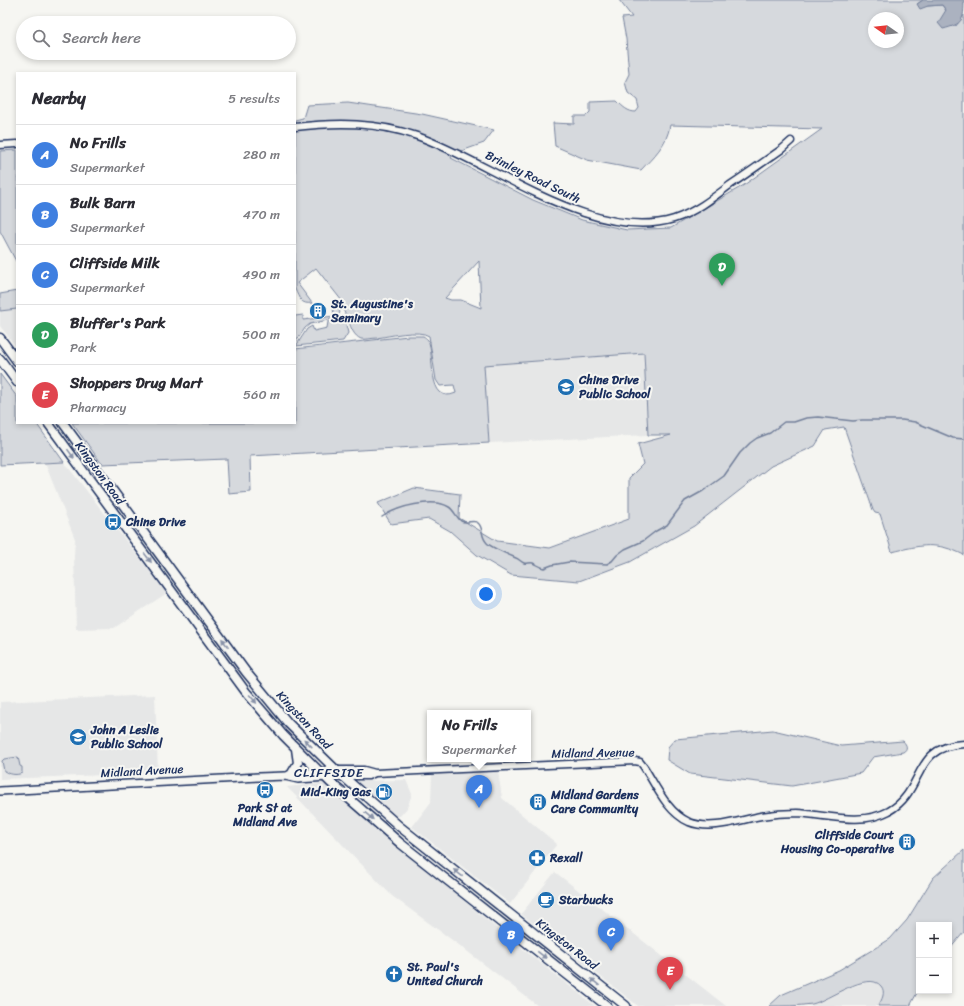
<!DOCTYPE html>
<html lang="en">
<head>
<meta charset="utf-8">
<style>
  :root { --surface:#fff; --page:#f2f2f3; --text:#2b2b33; --muted:#7c7c81; --line:#e1e1e2; --accent:#1f6fb2 }
  body { margin:0; font-family:Sriracha,sans-serif; background:var(--page); color:var(--text) }
  .controls { position:absolute; right:12px; bottom:12px; display:grid; overflow:hidden; border-radius:0px; box-shadow:0 2px 6px #0003 }
  .controls button { width:36px; height:36px; display:grid; place-items:center; padding:0; border:0; border-bottom:1px solid var(--line); background:var(--surface); color:var(--text); font:20px sans-serif }
  .compass { position:absolute; left:868px; top:12px; width:36px; height:36px; border-radius:50%; background:var(--surface); box-shadow:0 2px 6px #0003; rotate:284deg }
  .you { position:absolute; left:486px; top:594px; width:14px; height:14px; margin:-10px; border:3px solid #fff; border-radius:50%; background:#1a73e8; box-shadow:0 0 0 6px #1a73e833 }
  .badge { display:grid; place-items:center; width:26px; height:26px; border-radius:50%; background:var(--accent); color:#fff; font-size:13px; font-weight:700 }
  .pin { position:absolute; translate:-50% -33px; filter:drop-shadow(0 1px 2px #0008) }
  .pin::after { content:''; position:absolute; top:21px; width:14px; height:12px; background:inherit; clip-path:polygon(0 0,100% 0,50% 100%) }
  .popup { position:absolute; left:427px; top:710px; width:104px; height:52px; box-sizing:border-box; display:grid; place-content:center; border-radius:0px; background:var(--surface); filter:drop-shadow(0 1px 3px #0005); font-size:13px; white-space:nowrap; color:var(--muted) }
  .popup b { font-size:15px; color:var(--text) }
  .popup::after { content:''; position:absolute; left:50%; top:100%; margin-left:-8px; border:8px solid transparent; border-top-color:var(--surface) }
  .list { margin:0; padding:0; list-style:none }
  h2 { display:flex; justify-content:space-between; align-items:center; height:52px; margin:0; padding:0 16px; font-size:17px }
  h2 small { font-size:13px; font-weight:400; color:var(--muted) }
  .list li { display:grid; grid-template-columns:26px 1fr auto; gap:12px; align-items:center; box-sizing:border-box; height:60px; padding:0 16px; border-top:1px solid var(--line) }
  .list b { display:block; font-size:15px; white-space:nowrap }
  .list p { margin:0; font-size:13px; white-space:nowrap; color:var(--muted) }
  .list em { font-size:13px; font-style:normal; color:var(--muted) }
  .icon { flex:none; width:22px; height:22px; fill:none; stroke:currentColor; stroke-width:2; stroke-linecap:round; stroke-linejoin:round }
  .map { position:relative; flex:none; width:964px; height:1006px; overflow:hidden }
  .search { position:absolute; background:var(--surface); box-shadow:0 2px 6px #0003; left:16px; top:16px; width:280px; height:44px; display:flex; align-items:center; gap:10px; box-sizing:border-box; padding:0 14px; border-radius:22px; color:var(--muted); font-size:15px }
  .panel { position:absolute; background:var(--surface); box-shadow:0 2px 6px #0003; left:16px; top:72px; width:280px; height:352px; border-radius:0px }
  .map>svg:first-child { display:block }
  .built { fill:#e6e7e7 }
  .green { fill:#d6d9dd; stroke:#78849e; fill-rule:evenodd }
  .water { fill:#abb2c0; stroke:#717e99 }
  .lines { fill:none; stroke-linecap:round; stroke-linejoin:round }
  .stream { stroke:#717e99; stroke-width:1.5 }
  .tertiary-casing { stroke:#1b2f5e; stroke-width:9 }
  .secondary-casing { stroke:#1b2f5e; stroke-width:10 }
  .primary-casing { stroke:#1b2f5e; stroke-width:11 }
  .tertiary { stroke:#f6f6f2; stroke-width:6 }
  .secondary { stroke:#f6f6f2; stroke-width:7 }
  .primary { stroke:#f6f6f2; stroke-width:8 }
  .oneway { fill:#8892a8 }
  .labels { text-anchor:middle; stroke-width:4; stroke-linejoin:round; paint-order:stroke }
  .street-label { font-size:12px; fill:#1b2f5e; stroke:#f6f6f2 }
  .poi-label { font-size:12px; font-weight:bold; fill:#1b2f5e; stroke:#f6f6f2; text-anchor:start }
  .neighbourhood-label { font-size:13px; letter-spacing:1px; fill:#1b2f5e; stroke:#f6f6f2 }
</style>
</head>
<body>
<div class="map">
<svg width="964" height="1006" viewBox="0 0 964 1006">
  <rect width="100%" height="100%" fill="#f6f6f2"/>
  <filter id="ink" filterUnits="userSpaceOnUse"><feTurbulence type="fractalNoise" baseFrequency=".025" numOctaves="2"/><feDisplacementMap in="SourceGraphic" scale="8" xChannelSelector="R" yChannelSelector="G"/><feConvolveMatrix kernelMatrix="1 2 1 2 8 2 1 2 1" color-interpolation-filters="sRGB"/></filter>
  <g filter="url(#ink)">
    <!-- built -->
    <path class="built" d="M17,291v57l-17,-22v-32z
      M644,353l4,82 -159,8 -5,-78z
      M64,462l103,131 -53,35 -38,1 -2,-73 1,-17 -30,-76z
      M155,695l3,78 -158,6v-77z
      M498,771l4,27 55,46 -47,60 -98,-77 19,-25 1,-28z
      M406,780l6,14 -5,14 -7,8h-4l-40,-35z
      M323,783l177,148 95,75h-57l-75,-58 -71,-52 -105,-109z
      M555,872l171,134h-88l-117,-92z
      M868,982l9,1 5,4 1,5 -1,8 -4,6h-73l9,-2 28,-14z"/>
    <!-- green -->
    <path class="green" d="M619,0h304l-6,4 11,2 14,-1 14,21 8,-11v540c-28,-14 -43,-10 -72,-3l-12,-38 -5,-1 -2,-3 -29,-83 -19,3 -10,16 -44,20 -77,60 -64,36 -51,19 -68,-6 -34,-20 -27,-24 -21,-12 -38,5 -13,-21 36,-15 46,6 -1,24 38,23 53,7 79,-29v-41l14,-14 -5,-20 33,-9h-23l-4,-82 -160,12 5,78 -239,13 1,36 -22,2 -2,-35 -125,5 -30,-41h223v-74l113,-13h15c2,1 3,2 5,4 7,13 -2,66 28,53l-2,-8 -14,1 -4,-6 -7,-44c-10,-7 -40,0 -52,2 -5,0 -11,2 -16,1 -7,-3 -10,-11 -12,-17 -3,-7 -8,-14 -7,-21l-26,-33 -19,15 15,20c-11,2 -13,-5 -17,-14v-169l8,-2 4,-13 41,-2 74,11 72,16 -10,13 -31,11 -2,4 82,42 49,20 45,10 44,-2 73,-43 78,-56 -152,-4c-3,20 -17,32 -29,45l-54,-10 -32,-14 -2,-23 21,1v-8h12l4,-4v-10l27,-1c6,6 11,11 19,11l3,-4 -2,-8 -9,-7 -3,-11 4,-8 -3,-35 -4,-21 10,-1zM874,18h24v24h-24zM479,261l2,47 -20,-8h-10l-6,-2z
      M17,150v113l-17,-32v-80z
      M17,291v18l-17,2v-17z
      M333,307l5,1 2,4 -3,6 -27,6 -5,4 -10,15v-27l8,-1v5l31,-4z
      M342,320l3,1 3,12 -5,8 -47,5 11,-17 5,-3 2,5 13,-3 1,-6z
      M0,374l17,23v26h19l28,39 -64,3z
      M773,730l68,16 62,-5c4,4 5,8 0,11l-30,5 -12,16 -69,13 -102,-12 -23,-14 1,-13 7,-8z
      M18,757l2,9 2,1v6c-6,3 -13,1 -18,-2l-2,-10 2,-2z
      M964,850v82l-15,18v-25h-30v64l-9,17h-32c4,-6 8,-14 3,-20 -13,-16 -54,15 -69,18 -13,2 -29,2 -43,2l12,-11 58,-25 51,-31 17,-19 26,-42z"/>
    <!-- water -->
    <path class="water" d="M923,0h41c0,20 -1,24 -21,29l-5,-6 8,-13 -4,-5 -14,1 -8,3 -3,-5z"/>
    <g class="lines">
      <!-- stream -->
      <path class="stream" d="M382,517c14,-10 51,-20 67,-10 5,3 7,10 12,14 5,3 14,-2 17,2 6,5 2,13 9,20 5,5 22,12 29,15 3,1 5,4 8,5 3,1 6,-1 9,0 4,2 7,4 11,5l8,-3 17,-3 38,2 5,-3 5,-6 8,-6 18,-8 13,-10 11,-6 18,-24 18,-10 21,-15 16,-23 10,-10 7,-5 13,-5 14,-11h10l12,-4 12,-1 35,4 9,-1h40l13,2 38,16 11,1"/>
      <defs>
        <path id="tertiary" d="M295,127c42,-5 82,-5 122,9 74,26 177,108 257,83 21,-7 39,-21 56,-34 18,-12 35,-24 52,-36l9,-8
          M0,145l17,-1
          M336,770h28l11,3 260,-12 5,1 4,5c12,19 23,45 45,55 23,9 50,-2 72,-6 12,-2 24,-3 36,-3 31,2 64,13 92,-2 37,-21 22,-65 75,-67
          M343,776h25l7,-3"/>
        <path id="secondary" d="M289,775l47,-5
          M0,791l259,-14 26,-1 13,3 45,-3"/>
        <path id="primary" d="M0,338l17,23
          M0,359l17,23
          M48,423l198,269 37,43 47,47 70,61 207,163
          M63,423l183,249 42,51 48,47 63,56 227,180
          M292,773l6,-10 -2,-14"/>
      </defs>
      <!-- tertiary casing -->
      <use href="#tertiary" class="tertiary-casing"/>
      <!-- secondary casing -->
      <use href="#secondary" class="secondary-casing"/>
      <!-- primary casing -->
      <use href="#primary" class="primary-casing"/>
      <!-- tertiary -->
      <use href="#tertiary" class="tertiary"/>
      <!-- secondary -->
      <use href="#secondary" class="secondary"/>
      <!-- primary -->
      <use href="#primary" class="primary"/>
    </g>
    <!-- one-way arrows -->
    <defs><path id="oneway-solid" d="M-6-.8H1V-3.2L6.5 0L1 3.2V.8H-6Z"/></defs>
    <g class="oneway">
      <use href="#oneway-solid" transform="translate(71 454) rotate(54)"/>
      <use href="#oneway-solid" transform="translate(148 558) rotate(53)"/>
      <use href="#oneway-solid" transform="translate(225 643) rotate(-126)"/>
      <use href="#oneway-solid" transform="translate(253 699) rotate(50)"/>
      <use href="#oneway-solid" transform="translate(308 743) rotate(-136)"/>
      <use href="#oneway-solid" transform="translate(369 816) rotate(41)"/>
      <use href="#oneway-solid" transform="translate(458 873) rotate(-142)"/>
      <use href="#oneway-solid" transform="translate(542 955) rotate(38)"/>
      <use href="#oneway-solid" transform="translate(595 982) rotate(-141)"/>
    </g>
  </g>
  <!-- icons -->
  <defs>
    <symbol id="building-disc" viewBox="-11 -11 22 22"><circle r="9.5" fill="#1f6fb2" stroke="#f6f6f2"/><path d="M-4-6H4V6H1V3H-1V6H-4ZM-2.5-4.3h1.7v1.8h-1.7ZM.8-4.3h1.7v1.8H.8ZM-2.5-1h1.7V.8h-1.7ZM.8-1h1.7V.8H.8Z" fill="#fff"/></symbol>
    <symbol id="school-disc" viewBox="-11 -11 22 22"><circle r="9.5" fill="#1f6fb2" stroke="#f6f6f2"/><path d="M0-5L7-2L0 1L-7-2ZM-4 1L0 2.5L4 1V4Q0 6-4 4Z" fill="#fff"/></symbol>
    <symbol id="bus-disc" viewBox="-11 -11 22 22"><circle r="9.5" fill="#1f6fb2" stroke="#f6f6f2"/><path d="M-5-6H5V4H4V6H2V4H-2V6H-4V4H-5ZM-3.5-4V0h7V-4ZM-3.5 1.2v1.5H-2V1.2ZM2 1.2v1.5H3.5V1.2Z" fill="#fff"/></symbol>
    <symbol id="fuel-disc" viewBox="-11 -11 22 22"><circle r="9.5" fill="#1f6fb2" stroke="#f6f6f2"/><path d="M-5.5-6h7V0h2V4h1.3V-2.5L3-4.5l.8-.8L6-3V5H2.5V1h-1V6h-7ZM-4.2-4.7v3.2H.2V-4.7Z" fill="#fff"/></symbol>
    <symbol id="pharmacy-disc" viewBox="-11 -11 22 22"><circle r="9.5" fill="#1f6fb2" stroke="#f6f6f2"/><path d="M-2-6h4v4h4v4h-4v4h-4v-4h-4v-4h4Z" fill="#fff"/></symbol>
    <symbol id="cafe-disc" viewBox="-11 -11 22 22"><circle r="9.5" fill="#1f6fb2" stroke="#f6f6f2"/><path d="M-5.5-4.5H6V0H3Q3 3.5 0 3.5H-2.5Q-5.5 3.5-5.5 0ZM3-3.2v2h1.7v-2ZM-6 4.5H4V6H-6Z" fill="#fff"/></symbol>
    <symbol id="church-disc" viewBox="-11 -11 22 22"><circle r="9.5" fill="#1f6fb2" stroke="#f6f6f2"/><path d="M-1.2-6h2.4v3.5h3.3v2.4h-3.3V6h-2.4V-.1h-3.3v-2.4h3.3Z" fill="#fff"/></symbol>
  </defs>
  <g fill-rule="evenodd">
    <use href="#building-disc" x="308" y="301" width="20" height="20"/>
    <use href="#school-disc" x="556" y="377" width="20" height="20"/>
    <use href="#bus-disc" x="103" y="512" width="20" height="20"/>
    <use href="#school-disc" x="68" y="727" width="20" height="20"/>
    <use href="#bus-disc" x="255" y="780" width="20" height="20"/>
    <use href="#fuel-disc" x="374" y="782" width="20" height="20"/>
    <use href="#building-disc" x="528" y="792" width="20" height="20"/>
    <use href="#building-disc" x="897" y="832" width="20" height="20"/>
    <use href="#pharmacy-disc" x="527" y="848" width="20" height="20"/>
    <use href="#cafe-disc" x="536" y="890" width="20" height="20"/>
    <use href="#church-disc" x="384" y="964" width="20" height="20"/>
  </g>
  <g class="labels">
    <!-- street labels -->
    <g class="street-label">
      <text transform="translate(533 177) rotate(26)" y="4">Brimley Road South</text>
      <text transform="translate(100 473) rotate(54)" y="4">Kingston Road</text>
      <text transform="translate(304 720) rotate(47)" y="4">Kingston Road</text>
      <text transform="translate(593 753) rotate(-1)" y="4">Midland Avenue</text>
      <text transform="translate(142 771) rotate(-3)" y="4">Midland Avenue</text>
      <text transform="translate(567 944) rotate(38)" y="4">Kingston Road</text>
    </g>
    <!-- poi labels -->
    <g class="poi-label">
      <text x="331" y="308">St. Augustine's<tspan x="331" dy="14">Seminary</tspan></text>
      <text x="579" y="384">Chine Drive<tspan x="579" dy="14">Public School</tspan></text>
      <text x="126" y="526">Chine Drive</text>
      <text x="91" y="734">John A Leslie<tspan x="91" dy="14">Public School</tspan></text>
      <text x="371" y="796" text-anchor="end">Mid-King Gas</text>
      <text x="551" y="799">Midland Gardens<tspan x="551" dy="14">Care Community</tspan></text>
      <text x="265" y="812" text-anchor="middle">Park St at<tspan x="265" dy="14">Midland Ave</tspan></text>
      <text x="894" y="839" text-anchor="end">Cliffside Court<tspan x="894" dy="14">Housing Co-operative</tspan></text>
      <text x="550" y="862">Rexall</text>
      <text x="559" y="904">Starbucks</text>
      <text x="407" y="971">St. Paul's<tspan x="407" dy="14">United Church</tspan></text>
    </g>
    <!-- neighbourhood labels -->
    <g class="neighbourhood-label">
      <text x="329" y="777">CLIFFSIDE</text>
    </g>
  </g>
</svg>
<div class="controls">
<button>+</button>
<button>−</button>
</div>
<svg class="compass" viewBox="-18 -18 36 36"><path d="M0-13l5 13h-10z" fill="#e53935"/><path d="M0 13l5-13h-10z" fill="#7c7c81"/></svg>
<div class="you"></div>
<div class="pin badge" style="left:479px;top:808px;background:#3f7fe0">A</div>
<div class="popup"><b>No Frills</b>Supermarket</div>
<div class="pin badge" style="left:511px;top:954px;background:#3f7fe0">B</div>
<div class="pin badge" style="left:611px;top:951px;background:#3f7fe0">C</div>
<div class="pin badge" style="left:722px;top:286px;background:#2e9e5b">D</div>
<div class="pin badge" style="left:670px;top:990px;background:#e0444e">E</div>
<div class="search"><svg class="icon" aria-label="search" viewBox="0 0 24 24"><circle cx="10" cy="10" r="6"/><path d="M15 15l6 6"/></svg>Search here</div>
<section class="panel">
<h2>Nearby<small>5 results</small></h2>
<ul class="list">
<li><span class="badge" style="background:#3f7fe0">A</span><div><b>No Frills</b><p>Supermarket</p></div><em>280 m</em></li>
<li><span class="badge" style="background:#3f7fe0">B</span><div><b>Bulk Barn</b><p>Supermarket</p></div><em>470 m</em></li>
<li><span class="badge" style="background:#3f7fe0">C</span><div><b>Cliffside Milk</b><p>Supermarket</p></div><em>490 m</em></li>
<li><span class="badge" style="background:#2e9e5b">D</span><div><b>Bluffer's Park</b><p>Park</p></div><em>500 m</em></li>
<li><span class="badge" style="background:#e0444e">E</span><div><b>Shoppers Drug Mart</b><p>Pharmacy</p></div><em>560 m</em></li>
</ul>
</section>
</div>
</body>
</html>
